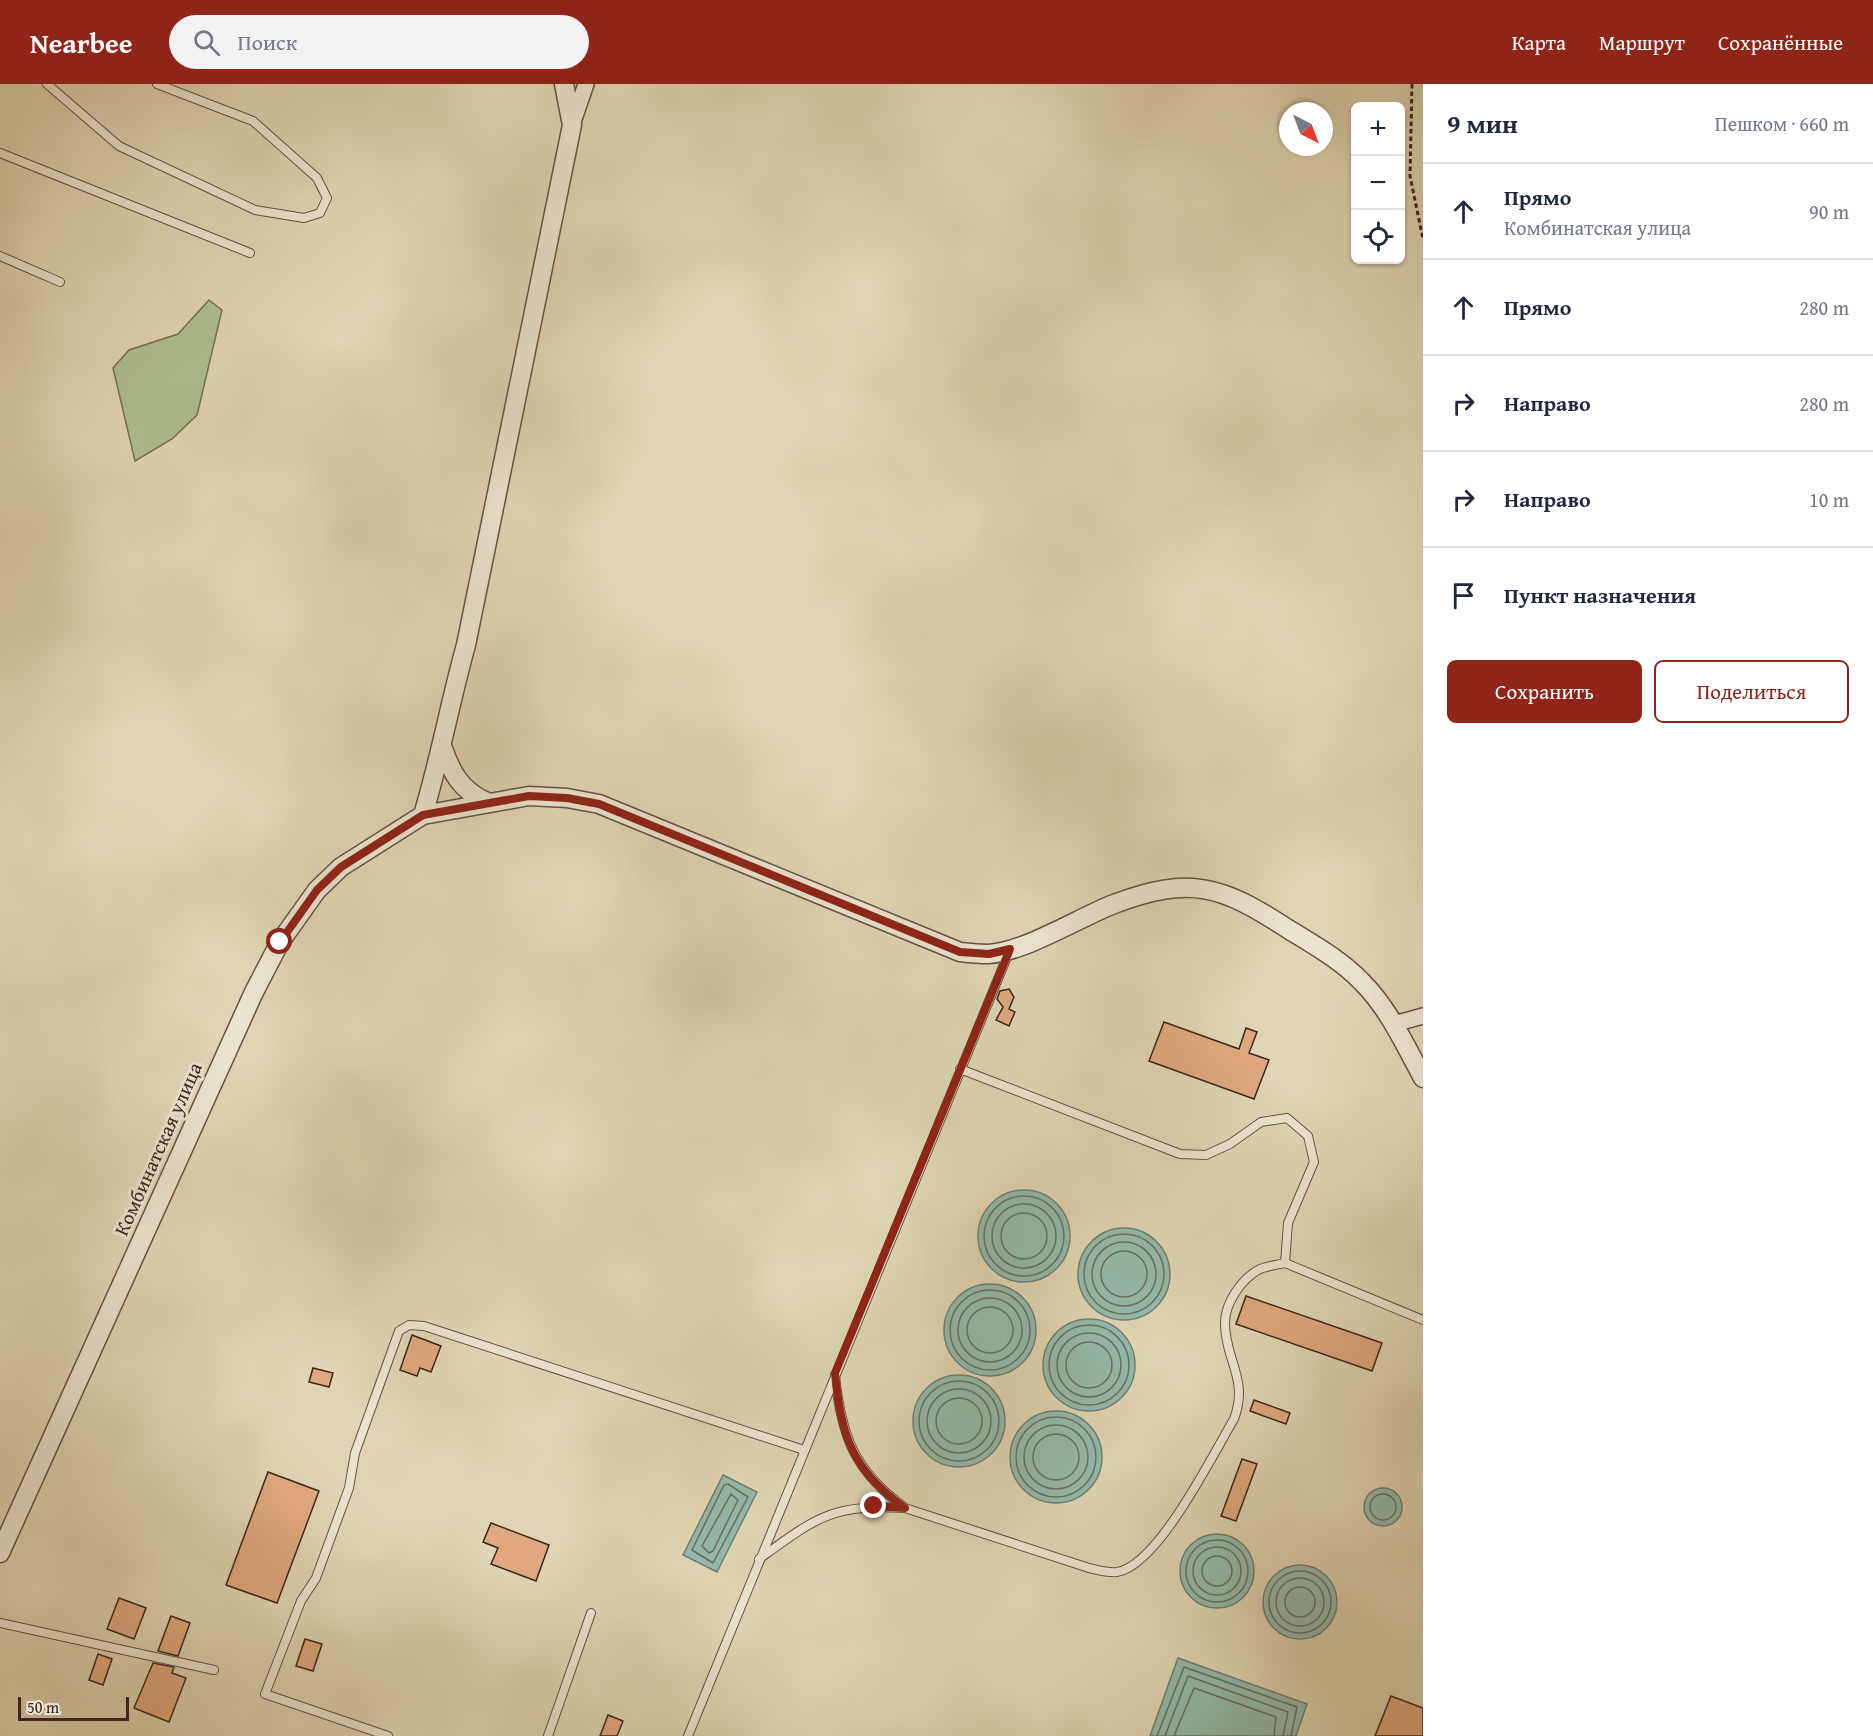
<!DOCTYPE html>
<html lang="ru">
<head>
<meta charset="utf-8">
<style>
  :root { --surface:#fff; --page:#f2f2f3; --text:#1f2937; --muted:#747a83; --line:#e0e1e3; --accent:#8f2418 }
  body { margin:0; font-family:"Gentium Book Plus",serif; background:var(--page); color:var(--text) }
  .controls { position:absolute; right:18px; top:18px; display:grid; overflow:hidden; border-radius:9px; box-shadow:0 2px 4px #0004 }
  .controls button { width:54px; height:54px; display:grid; place-items:center; padding:0; border:0; border-bottom:2px solid var(--line); background:var(--surface); color:var(--text); font:30px sans-serif }
  .compass { position:absolute; left:1279px; top:18px; width:54px; height:54px; border-radius:50%; background:var(--surface); box-shadow:0 2px 4px #0004; rotate:138deg }
  .scale { position:absolute; left:18px; bottom:15px; width:111px; box-sizing:border-box; padding-left:6px; border:3px solid #3c261e; border-top:0; font-size:16px; line-height:21px; white-space:nowrap; color:#3c261e; -webkit-text-stroke:4px #eae4cd; paint-order:stroke }
  .stop { position:absolute; width:18px; height:18px; margin:-14px; border:4px solid #8f2418; border-radius:50%; background:#fff }
  .stop.end { background:#8f2418; border-color:#fff; box-shadow:0 2px 6px #0008 }
  .list { margin:0; padding:0; list-style:none }
  h2 { display:flex; justify-content:space-between; align-items:center; height:78px; margin:0; padding:0 24px; font-size:26px }
  h2 small { font-size:20px; font-weight:400; color:var(--muted) }
  .list li { display:grid; grid-template-columns:39px 1fr auto; gap:18px; align-items:center; box-sizing:border-box; height:96px; padding:0 24px; border-top:2px solid var(--line) }
  .list b { display:block; font-size:22px; white-space:nowrap }
  .list p { margin:0; font-size:20px; white-space:nowrap; color:var(--muted) }
  .list em { font-size:20px; font-style:normal; color:var(--muted) }
  .actions { display:flex; gap:12px; padding:18px 24px }
  .actions a { flex:1; padding:14px 0; border:2px solid var(--accent); border-radius:9px; text-align:center; font-size:21px; color:var(--accent) }
  .actions .main { background:var(--accent); color:#fff }
  .icon { flex:none; width:33px; height:33px; fill:none; stroke:currentColor; stroke-width:2; stroke-linecap:round; stroke-linejoin:round }
  .map { position:relative; flex:none; width:1423px; height:1652px; overflow:hidden }
  header { display:flex; align-items:center; gap:36px; box-sizing:border-box; height:84px; padding:0 30px; background:var(--accent); color:#fff }
  header strong { font-size:28px }
  nav { display:flex; gap:33px; margin-inline-start:auto; font-size:21px }
  .search { width:420px; height:54px; background:var(--page); display:flex; align-items:center; gap:15px; box-sizing:border-box; padding:0 21px; border-radius:33px; color:var(--muted); font-size:22px }
  main { display:flex }
  aside { flex:1; background:var(--surface) }
  .map>svg:first-child { display:block }
  .green { fill:#aebe8f; stroke:#757256; stroke-width:1.5 }
  .water { fill:#93b9aa; stroke:#707e72; stroke-width:1.5 }
  .lines { fill:none; stroke-linecap:round; stroke-linejoin:round }
  .shore { stroke:#687064; stroke-width:1.5 }
  .building { fill:#dfa87f; stroke:#3c261e; stroke-width:1.5 }
  .service-casing { stroke:#655243; stroke-width:10 }
  .minor-casing { stroke:#655243; stroke-width:18 }
  .tertiary-casing { stroke:#655243; stroke-width:21 }
  .path { stroke:#3c261e; stroke-width:3; stroke-dasharray:4.5 3; stroke-linecap:butt }
  .service { stroke:#eae4cd; stroke-width:8 }
  .minor { stroke:#eae4cd; stroke-width:15 }
  .tertiary { stroke:#eae4cd; stroke-width:18 }
  .route { stroke:#8f2418; stroke-width:8 }
  .labels { text-anchor:middle; stroke-width:6; stroke-linejoin:round; paint-order:stroke }
  .street-label { font-size:20px; fill:#3c261e; stroke:#eae4cd }
</style>
</head>
<body>
<header>
<strong>Nearbee</strong>
<div class="search"><svg class="icon" aria-label="search" viewBox="0 0 24 24"><circle cx="10" cy="10" r="6"/><path d="M15 15l6 6"/></svg>Поиск</div>
<nav><a>Карта</a><a>Маршрут</a><a>Сохранённые</a></nav>
</header>
<main>
<div class="map">
<svg width="1423" height="1652" viewBox="0 0 1423 1652">
  <rect width="100%" height="100%" fill="#dfd5b2"/>
  <filter id="stains"><feTurbulence type="fractalNoise" baseFrequency=".00333" numOctaves="4"/><feColorMatrix values="0 0 0 0 .2 0 0 0 0 .09 0 0 0 0 .02 0 0 0 .5 -.17"/></filter>
  <radialGradient id="worn" r=".72"><stop offset=".6" stop-color="#630" stop-opacity="0"/><stop offset="1" stop-color="#630" stop-opacity=".3"/></radialGradient>
  <!-- green -->
  <path class="green" d="M209,216l13,10 -25,105 -25,24 -37,22 -22,-93 16,-18 49,-16z"/>
  <!-- water -->
  <path class="water" d="M978 1152a46 46 0 1 1 92 0a46 46 0 1 1-92 0Z
    M1078 1190a46 46 0 1 1 92 0a46 46 0 1 1-92 0Z
    M944 1246a46 46 0 1 1 92 0a46 46 0 1 1-92 0Z
    M1043 1281a46 46 0 1 1 92 0a46 46 0 1 1-92 0Z
    M913 1337a46 46 0 1 1 92 0a46 46 0 1 1-92 0Z
    M1010 1373a46 46 0 1 1 92 0a46 46 0 1 1-92 0Z
    M723,1391l34,17 -40,80 -34,-17z
    M1364 1423a19 19 0 1 1 38 0a19 19 0 1 1-38 0Z
    M1180 1487a37 37 0 1 1 74 0a37 37 0 1 1-74 0Z
    M1263 1518a37 37 0 1 1 74 0a37 37 0 1 1-74 0Z
    M1178,1574l129,46 -11,32h-146z"/>
  <g class="lines">
    <!-- shore -->
    <path class="shore" d="M984 1152a40 40 0 1 1 80 0a40 40 0 1 1-80 0Z
      M992 1152a32 32 0 1 1 64 0a32 32 0 1 1-64 0Z
      M1001 1152a23 23 0 1 1 46 0a23 23 0 1 1-46 0Z
      M1084 1190a40 40 0 1 1 80 0a40 40 0 1 1-80 0Z
      M1092 1190a32 32 0 1 1 64 0a32 32 0 1 1-64 0Z
      M1101 1190a23 23 0 1 1 46 0a23 23 0 1 1-46 0Z
      M950 1246a40 40 0 1 1 80 0a40 40 0 1 1-80 0Z
      M958 1246a32 32 0 1 1 64 0a32 32 0 1 1-64 0Z
      M967 1246a23 23 0 1 1 46 0a23 23 0 1 1-46 0Z
      M1049 1281a40 40 0 1 1 80 0a40 40 0 1 1-80 0Z
      M1057 1281a32 32 0 1 1 64 0a32 32 0 1 1-64 0Z
      M1066 1281a23 23 0 1 1 46 0a23 23 0 1 1-46 0Z
      M919 1337a40 40 0 1 1 80 0a40 40 0 1 1-80 0Z
      M927 1337a32 32 0 1 1 64 0a32 32 0 1 1-64 0Z
      M936 1337a23 23 0 1 1 46 0a23 23 0 1 1-46 0Z
      M1016 1373a40 40 0 1 1 80 0a40 40 0 1 1-80 0Z
      M1024 1373a32 32 0 1 1 64 0a32 32 0 1 1-64 0Z
      M1033 1373a23 23 0 1 1 46 0a23 23 0 1 1-46 0Z
      M728,1400l20,13 -35,66 -21,-13 32,-65z
      M731,1410l7,6 -25,51 -4,2 -7,-7z
      M1370 1423a13 13 0 1 1 26 0a13 13 0 1 1-26 0Z
      M1186 1487a31 31 0 1 1 62 0a31 31 0 1 1-62 0Z
      M1193 1487a24 24 0 1 1 48 0a24 24 0 1 1-48 0Z
      M1202 1487a15 15 0 1 1 30 0a15 15 0 1 1-30 0Z
      M1269 1518a31 31 0 1 1 62 0a31 31 0 1 1-62 0Z
      M1276 1518a24 24 0 1 1 48 0a24 24 0 1 1-48 0Z
      M1285 1518a15 15 0 1 1 30 0a15 15 0 1 1-30 0Z
      M1157,1652l27,-69 113,40 -6,29
      M1165,1652l23,-60 100,36 -5,24
      M1174,1652l20,-48 82,29 -2,19"/>
  </g>
  <!-- building -->
  <path class="building" d="M1009,905l5,8 -5,12 6,3 -6,14 -13,-6 7,-13 -6,-8 3,-8z
    M1164,938l75,27 7,-21 11,4 -8,21 20,7 -15,39 -105,-38z
    M1246,1212l136,47 -10,28 -136,-47z
    M412,1251l29,11 -10,26 -11,-4 -3,8 -17,-6z
    M313,1284l20,5 -4,14 -20,-5z
    M1254,1316l36,13 -4,11 -36,-13z
    M1242,1375l15,5 -21,57 -15,-5z
    M268,1388l51,19 -42,112 -51,-18z
    M491,1439l58,22 -13,36 -45,-17 7,-16 -15,-6z
    M119,1514l27,10 -12,31 -27,-10z
    M171,1532l19,7 -12,33 -20,-5z
    M305,1555l17,5 -9,27 -17,-5z
    M98,1570l14,5 -9,26 -14,-5z
    M153,1579l21,4 -2,6 14,5 -17,44 -35,-14z
    M1391,1612l32,12v28h-48z
    M608,1631l15,6 -6,15h-17z"/>
  <g class="lines">
    <defs>
      <path id="service" d="M47,0l72,62 136,64 49,8 16,-5 7,-15 -10,-20 -64,-57 -96,-37
        M0,69l250,100
        M0,172l60,26
        M1285,1179l138,57
        M835,1291c6,60 19,96 69,132
        M759,1475c58,-42 73,-55 146,-51l184,60c9,2 19,5 28,4 41,-6 96,-118 117,-153 15,-40 -9,-59 -9,-96 0,-20 16,-43 33,-53 8,-4 19,-5 27,-7l3,-40 26,-61 -6,-26 -21,-18 -26,4 -31,22 -24,11 -26,-1 -220,-85
        M0,1539l214,47
        M388,1652l-123,-42 36,-93 15,-23 33,-90 6,-35 44,-122 10,-6 15,1 380,124
        M548,1652l43,-123
        M688,1652l321,-784"/>
      <path id="minor" d="M572,41l14,-41
        M1394,940l29,-8"/>
      <path id="tertiary" d="M442,662c9,26 19,45 45,56
        M423,731c17,-56 27,-113 43,-170l106,-520 -8,-41
        M0,1469l254,-561 26,-50 37,-52 24,-23 82,-52 106,-19 38,2 32,6 361,148c9,1 19,2 28,2 37,-2 90,-36 126,-50 77,-29 108,-18 174,25 26,16 53,31 74,53 27,27 43,63 61,96"/>
    </defs>
    <!-- service casing -->
    <use href="#service" class="service-casing"/>
    <!-- minor casing -->
    <use href="#minor" class="minor-casing"/>
    <!-- tertiary casing -->
    <use href="#tertiary" class="tertiary-casing"/>
    <!-- path -->
    <path class="path" d="M1412,0l-2,92 13,63"/>
    <!-- service -->
    <use href="#service" class="service"/>
    <!-- minor -->
    <use href="#minor" class="minor"/>
    <!-- tertiary -->
    <use href="#tertiary" class="tertiary"/>
  </g>
  <g class="lines">
    <!-- route -->
    <path class="route" d="M280,858l37,-52 24,-23 82,-52 106,-19 38,2 32,6 361,148 29,2 21,-5 -175,424c6,63 17,97 70,135l-31,-2"/>
  </g>
  <g class="labels">
    <!-- street labels -->
    <g class="street-label">
      <text transform="translate(158 1065) rotate(-66)" y="7">Комбинатская улица</text>
    </g>
  </g>
  <rect width="100%" height="100%" filter="url(#stains)"/>
  <rect width="100%" height="100%" fill="url(#worn)"/>
</svg>
<div class="controls">
<button>+</button>
<button>−</button>
<button><svg class="icon" aria-label="locate" viewBox="0 0 24 24"><circle cx="12" cy="12" r="6"/><path d="M12 2v4M12 18v4M2 12h4M18 12h4"/></svg></button>
</div>
<svg class="compass" viewBox="-18 -18 36 36"><path d="M0-13l5 13h-10z" fill="#e53935"/><path d="M0 13l5-13h-10z" fill="#747a83"/></svg>
<div class="scale">50 m</div>
<div class="stop" style="left:280px;top:858px"></div>
<div class="stop end" style="left:874px;top:1422px"></div>
</div>
<aside>
<h2>9 мин<small>Пешком · 660 m</small></h2>
<ul class="list">
<li><svg class="icon" aria-label="ahead" viewBox="0 0 24 24"><path d="M12 20V5M6 11l6-6 6 6"/></svg><div><b>Прямо</b><p>Комбинатская улица</p></div><em>90 m</em></li>
<li><svg class="icon" aria-label="ahead" viewBox="0 0 24 24"><path d="M12 20V5M6 11l6-6 6 6"/></svg><div><b>Прямо</b></div><em>280 m</em></li>
<li><svg class="icon" aria-label="right" viewBox="0 0 24 24"><path d="M7 20v-9h11M14 6l5 5-5 5"/></svg><div><b>Направо</b></div><em>280 m</em></li>
<li><svg class="icon" aria-label="right" viewBox="0 0 24 24"><path d="M7 20v-9h11M14 6l5 5-5 5"/></svg><div><b>Направо</b></div><em>10 m</em></li>
<li><svg class="icon" aria-label="arrive" viewBox="0 0 24 24"><path d="M6 21V4h12l-3 4 3 4H6"/></svg><div><b>Пункт назначения</b></div></li>
</ul>
<div class="actions"><a class="main">Сохранить</a><a>Поделиться</a></div>
</aside>
</main>
</body>
</html>
